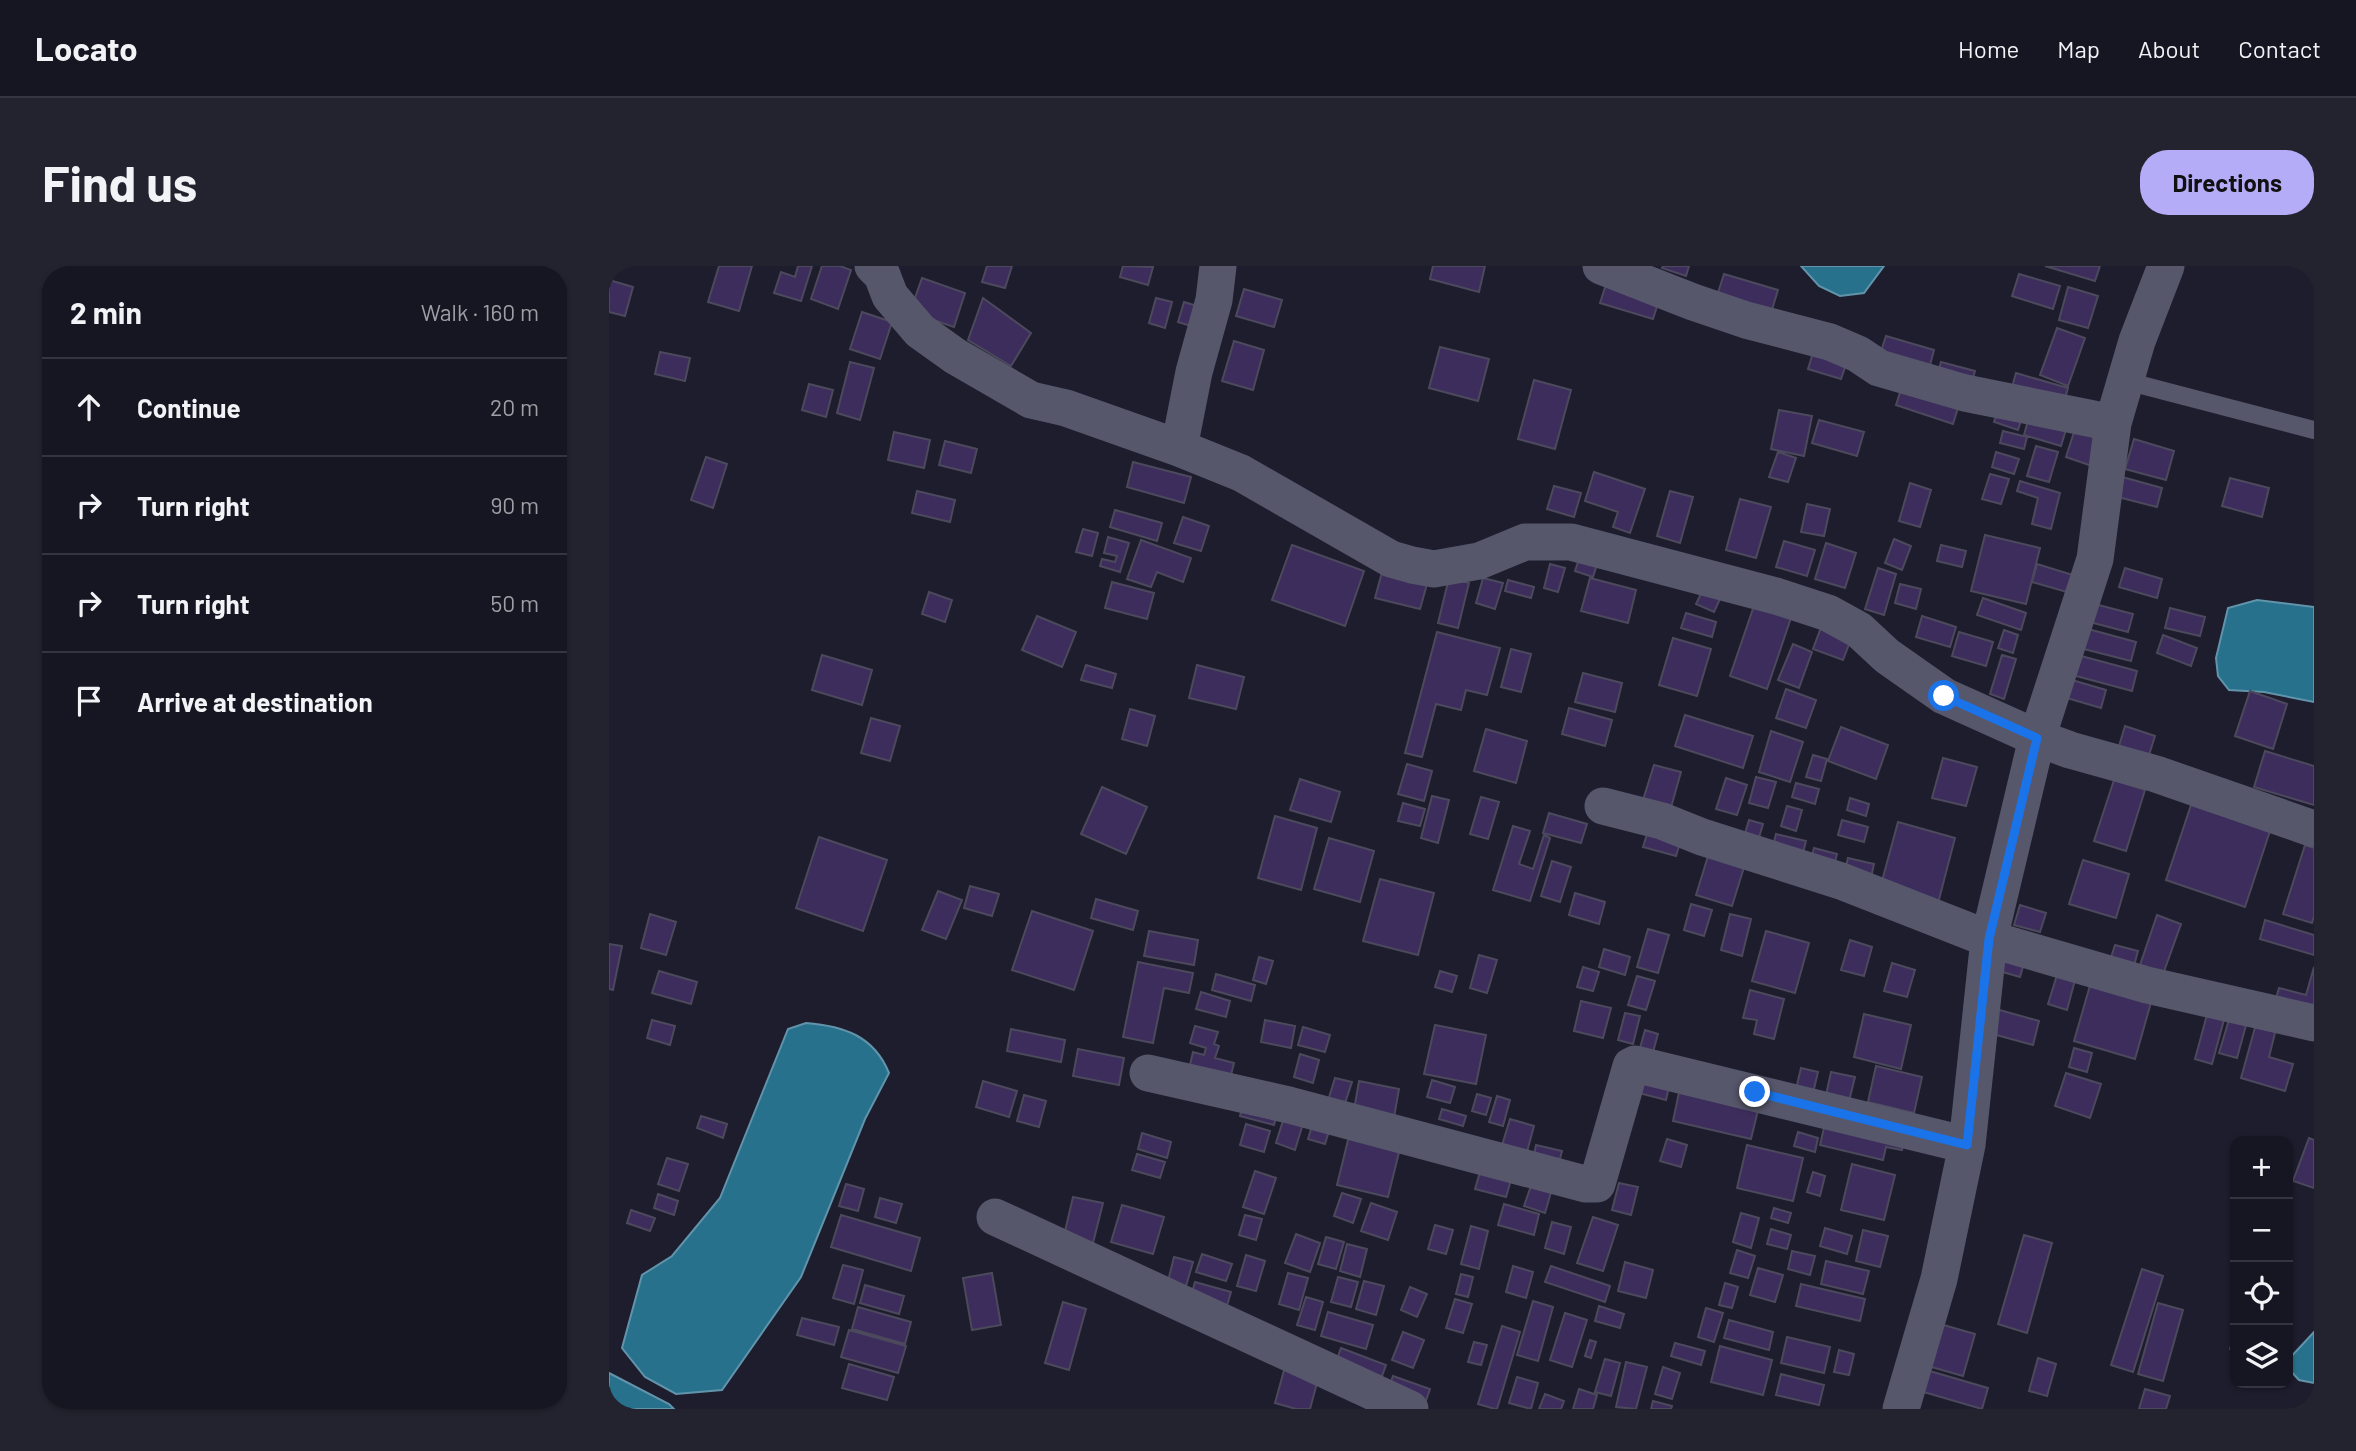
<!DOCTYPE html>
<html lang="en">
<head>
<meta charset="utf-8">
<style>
  :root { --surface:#161622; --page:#23232f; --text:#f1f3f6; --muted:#9e9fa5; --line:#353540; --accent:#b5acf8 }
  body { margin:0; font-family:Barlow,sans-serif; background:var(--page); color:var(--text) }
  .controls { position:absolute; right:21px; bottom:21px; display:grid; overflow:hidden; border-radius:14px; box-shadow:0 2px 5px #0004 }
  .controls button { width:63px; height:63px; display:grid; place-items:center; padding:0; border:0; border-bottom:2px solid var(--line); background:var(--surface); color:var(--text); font:35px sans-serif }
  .stop { position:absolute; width:21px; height:21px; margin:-16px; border:5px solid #1a73e8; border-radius:50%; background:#fff }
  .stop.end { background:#1a73e8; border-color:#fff; box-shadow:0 2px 7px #0008 }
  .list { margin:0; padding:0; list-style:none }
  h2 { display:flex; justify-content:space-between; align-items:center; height:91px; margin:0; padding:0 28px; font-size:30px }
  h2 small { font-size:23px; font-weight:400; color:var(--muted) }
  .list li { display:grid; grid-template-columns:46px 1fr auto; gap:21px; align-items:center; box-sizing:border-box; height:98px; padding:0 28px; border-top:2px solid var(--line) }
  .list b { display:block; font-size:26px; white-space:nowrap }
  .list em { font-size:23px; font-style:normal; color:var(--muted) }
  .icon { flex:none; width:38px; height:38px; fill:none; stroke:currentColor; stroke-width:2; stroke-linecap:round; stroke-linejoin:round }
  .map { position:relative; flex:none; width:1705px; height:1143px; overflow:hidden; border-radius:28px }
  header { display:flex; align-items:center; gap:42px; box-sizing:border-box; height:98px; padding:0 35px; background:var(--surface); border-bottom:2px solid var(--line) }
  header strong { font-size:33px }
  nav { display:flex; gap:38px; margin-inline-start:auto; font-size:24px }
  .intro { display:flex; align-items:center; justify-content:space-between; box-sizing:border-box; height:168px; padding:0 42px }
  h1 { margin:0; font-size:49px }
  .button { padding:18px 32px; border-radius:28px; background:var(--accent); color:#111; font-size:24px; font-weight:700 }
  main { display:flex; gap:42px; padding:0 42px }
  aside { flex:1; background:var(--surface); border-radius:28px; box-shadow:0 2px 5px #0004 }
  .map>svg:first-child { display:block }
  .water { fill:#28718c; stroke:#6194ab; stroke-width:2 }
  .building { fill:#3c2d5c; stroke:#4d495c; stroke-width:2 }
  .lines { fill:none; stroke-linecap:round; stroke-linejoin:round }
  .service { stroke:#56576b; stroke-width:18 }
  .minor { stroke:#56576b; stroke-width:37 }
  .route { stroke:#1a73e8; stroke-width:9 }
</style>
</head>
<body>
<header>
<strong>Locato</strong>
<nav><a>Home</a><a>Map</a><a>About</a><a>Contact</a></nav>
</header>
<div class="intro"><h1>Find us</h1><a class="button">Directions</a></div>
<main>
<aside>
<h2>2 min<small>Walk · 160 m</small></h2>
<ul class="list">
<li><svg class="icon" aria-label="ahead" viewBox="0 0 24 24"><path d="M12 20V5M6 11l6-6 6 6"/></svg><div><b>Continue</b></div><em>20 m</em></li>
<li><svg class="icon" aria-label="right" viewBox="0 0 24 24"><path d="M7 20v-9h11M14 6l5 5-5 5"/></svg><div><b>Turn right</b></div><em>90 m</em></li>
<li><svg class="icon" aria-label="right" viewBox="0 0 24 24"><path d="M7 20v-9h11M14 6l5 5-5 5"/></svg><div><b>Turn right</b></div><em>50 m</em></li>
<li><svg class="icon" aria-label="arrive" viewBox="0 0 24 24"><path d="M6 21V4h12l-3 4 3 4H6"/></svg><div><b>Arrive at destination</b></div></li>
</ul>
</aside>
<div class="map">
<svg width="1705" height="1143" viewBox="0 0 1705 1143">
  <rect width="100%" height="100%" fill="#1d1d2e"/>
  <!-- water -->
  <path class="water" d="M1192,0h83l-20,27 -24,3 -21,-10z
    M1648,334l57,7v95l-50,-10 -35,-2 -11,-14 -2,-18 12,-50z
    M197,757c38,3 68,13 83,50l-24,46 -64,158 -79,113 -46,4 -31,-17 -23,-29 20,-73 30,-19 48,-58 68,-169z
    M1705,1066v51l-15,-3 -11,-12v-8z
    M0,1107l60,31 5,5h-65z"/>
  <!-- building -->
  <path class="building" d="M110,0h33l-13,45 -31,-9z
    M189,0h14l-11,35 -27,-8 7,-21 14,5z
    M213,0h18l11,4 -13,39 -27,-10z
    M378,0h25l-7,22 -23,-6z
    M514,0l30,1 -5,18 -28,-8z
    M824,0h52l-6,26 -49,-13z
    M1054,0h26l-3,10 -24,-8z
    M1436,0h55l-5,15z
    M1115,8l54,16 -8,26 -54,-17z
    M1410,8l41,12 -7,23 -41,-13z
    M313,12l43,15 -11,34 -44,-15z
    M999,12l53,16 -8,25 -53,-16z
    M0,14l24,7 -8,29 -16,-4z
    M1459,21l30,9 -10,32 -29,-8z
    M635,23l38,11 -8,27 -38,-11z
    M374,32l48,35 -20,33 -43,-26z
    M547,32l16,4 -7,26 -16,-5z
    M575,36l13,4 -6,20 -13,-4z
    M253,46l30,10 -12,37 -30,-10z
    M1448,62l28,10 -17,48 -28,-11z
    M1277,70l48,14 -5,19 -49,-15z
    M625,75l30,9 -11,40 -31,-9z
    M1206,80l34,10 -8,23 -33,-10z
    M831,81l49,12 -11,42 -49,-13z
    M51,86l30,6 -5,23 -30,-7z
    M241,96l24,6 -14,52 -23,-7z
    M1332,96l34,9 -4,14 -34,-10z
    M1407,107l52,15 -6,21 -52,-15z
    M925,114l37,10 -16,59 -37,-10z
    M1295,114l57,18 -8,26 -57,-19z
    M200,118l24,6 -7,27 -24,-7z
    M1392,137l23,8 -6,19 -24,-8z
    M1170,144l33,6 -8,40 -33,-7z
    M1421,147l38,10 -7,23 -37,-11z
    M1210,154l45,12 -7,24 -45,-13z
    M1394,165l24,6 -3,12 -24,-6z
    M285,166l36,8 -6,28 -36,-8z
    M1465,166h34l-16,34 -26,-9z
    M1525,173l40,12 -8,29 -41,-11z
    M336,175l32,8 -6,24 -32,-8z
    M1427,180l22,6 -9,30 -22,-6z
    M1169,186l18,6 -8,24 -19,-5z
    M1387,186l23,7 -5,15 -22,-7z
    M97,191l21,7 -14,44 -22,-8z
    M524,196l58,15 -7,26 -57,-16z
    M985,206l51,17 -15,44 -17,-6 5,-15 -33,-11z
    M1381,208l19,5 -8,25 -19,-5z
    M1506,209l47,13 -5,19 -47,-12z
    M1621,212l39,10 -7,29 -40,-11z
    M1411,215l40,12 -9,36 -19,-5 6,-26 -21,-7z
    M1301,217l21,7 -11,37 -21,-6z
    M945,220l27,7 -7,24 -27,-8z
    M308,225l38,9 -5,22 -38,-9z
    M1061,225l23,6 -13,46 -23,-7z
    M1131,233l31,8 -15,51 -30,-8z
    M1198,238l23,5 -6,27 -23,-4z
    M506,244l47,13 -5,18 -47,-14z
    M574,251l26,9 -8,25 -27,-8z
    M474,263l15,4 -6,23 -16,-4z
    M1376,269l55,13 -14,56 -55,-13z
    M499,271l21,6 -9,29 -20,-6 2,-7 13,3 2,-6 -13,-3z
    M1285,273l17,7 -9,24 -17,-7z
    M532,274l50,18 -8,24 -26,-10 -6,15 -24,-8z
    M1175,275l31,9 -8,26 -31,-9z
    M1217,277l30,10 -11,35 -30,-9z
    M683,279l72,26 -19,55 -73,-26z
    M1332,279l25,6 -4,16 -25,-6z
    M973,284l18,5 -7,22 -18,-6z
    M941,298l15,4 -7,24 -14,-4z
    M1428,298l42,13 -5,17 -42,-12z
    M775,299l45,12 -9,32 -45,-11z
    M1269,302l18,6 -12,41 -19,-6z
    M1516,302l37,11 -5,19 -38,-11z
    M840,312l20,5 -11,45 -20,-5z
    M874,312l20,5 -8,26 -19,-6z
    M981,312l46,12 -8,33 -47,-12z
    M899,314l26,7 -3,11 -26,-7z
    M1098,315l18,7 -11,24 -18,-8z
    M503,316l42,11 -7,26 -42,-11z
    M1291,318l21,5 -5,20 -21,-6z
    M320,326l23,8 -7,22 -23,-8z
    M1149,328l37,12 -28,83 -37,-13z
    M1374,332l43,15 -5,17 -44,-15z
    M1478,336l46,12 -5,18 -46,-12z
    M1561,342l35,9 -5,19 -35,-8z
    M1077,347l30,9 -4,15 -31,-9z
    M428,350l39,16 -14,35 -40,-17z
    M1313,350l34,11 -6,20 -34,-10z
    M1214,356l30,12 -10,26 -30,-11z
    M1468,360l59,16 -5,19 -59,-15z
    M1395,364l14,5 -5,18 -15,-5z
    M828,366l63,16 -13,47 -21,-5 -5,20 -25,-6 -14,53 -17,-4z
    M1350,366l34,10 -7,24 -34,-10z
    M1554,369l34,13 -6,18 -34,-13z
    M1064,372l38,11 -14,47 -38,-11z
    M1184,378l19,8 -13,36 -21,-8z
    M902,383l20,5 -10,38 -20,-5z
    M1461,387l67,18 -5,20 -67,-18z
    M213,389l50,15 -10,35 -50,-15z
    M1393,389l14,4 -12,40 -14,-5z
    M477,399l30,9 -4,14 -31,-8z
    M588,399l47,12 -8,32 -47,-11z
    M974,407l39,10 -7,29 -40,-10z
    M1463,414l34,10 -5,18 -34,-10z
    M1177,423l30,11 -10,28 -30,-10z
    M1641,425l37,13 -14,45 -38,-13z
    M960,442l43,12 -7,26 -43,-12z
    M521,443l25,7 -8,30 -25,-7z
    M1076,449l68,21 -10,32 -68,-22z
    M262,452l29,8 -10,35 -29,-8z
    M1516,460l30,10 -6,19 -30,-9z
    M1232,461l47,18 -12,34 -48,-18z
    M877,463l41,12 -11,42 -42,-12z
    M1162,465l32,11 -13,40 -31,-10z
    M1656,485l49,15v39l-60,-18z
    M1204,489l14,4 -6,22 -15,-4z
    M1334,492l34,9 -11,39 -34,-8z
    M798,498l25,7 -8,30 -26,-7z
    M1045,499l27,7 -11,39 -28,-8z
    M1147,511l20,5 -8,26 -19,-5z
    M1117,512l21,7 -10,30 -21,-6z
    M691,513l40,13 -9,30 -41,-12z
    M1505,514l31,10 -19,61 -32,-10z
    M1187,517l23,6 -4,15 -23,-7z
    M493,521l45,20 -21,47 -45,-20z
    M823,530l17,4 -11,43 -17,-5z
    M872,531l18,5 -11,37 -18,-5z
    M1241,532l19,6 -3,12 -19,-6z
    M794,537l22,6 -5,17 -22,-5z
    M1582,539l79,26 -25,76 -79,-27z
    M1178,540l15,4 -6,21 -15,-5z
    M940,547l38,11 -6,19 -38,-10z
    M666,550l42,12 -16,62 -43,-12z
    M1140,554l14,4 -6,20 -14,-4z
    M1233,554l26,7 -4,15 -26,-7z
    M1289,556l57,16 -18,69 -58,-15z
    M904,560l17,5 -11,33 14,5 11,-34 6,3 -20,63 -37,-11z
    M1038,568l33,9 -4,13 -33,-9z
    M1167,568l30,7 -4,16 -30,-7z
    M210,571l68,23 -24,71 -67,-23z
    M720,572l45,13 -14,51 -46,-13z
    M1696,579l9,3v68l-2,7 -29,-9z
    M1205,582l23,6 -4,15 -23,-6z
    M1100,587l36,11 -13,42 -36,-11z
    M1239,592l26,6 -4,18 -26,-7z
    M1474,594l46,14 -13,44 -47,-14z
    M943,595l19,6 -11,35 -19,-6z
    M771,613l54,14 -16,62 -55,-14z
    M361,620l29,8 -7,22 -28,-8z
    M329,625l24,9 -16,39 -24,-9z
    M966,627l30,9 -6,22 -30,-9z
    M487,633l42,12 -5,19 -42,-12z
    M1082,638l21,6 -8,26 -20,-6z
    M1411,639l26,8 -6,19 -26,-7z
    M423,645l61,20 -19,59 -62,-20z
    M41,648l26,8 -10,33 -25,-7z
    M1121,648l21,5 -9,37 -21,-6z
    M1548,649l24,9 -19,53 -23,-9z
    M1656,654l49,15v20l-54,-16z
    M1039,663l21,6 -11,38 -21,-6z
    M540,665l49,9 -4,25 -50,-9z
    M1157,665l43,12 -14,50 -43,-12z
    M1241,674l22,7 -8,29 -23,-6z
    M0,678l13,2 -9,44 -4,-1z
    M1506,679l23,6 -6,22 -24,-6z
    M995,683l26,8 -5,18 -26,-8z
    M1396,684l21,6 -6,21 -21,-6z
    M870,689l18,5 -10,33 -17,-5z
    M650,691l14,4 -7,23 -13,-4z
    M529,696l55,11 -4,20 -25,-5 -11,55 -30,-6z
    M1283,697l23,7 -8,27 -23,-6z
    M974,701l16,5 -6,19 -16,-4z
    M1705,701v46l-39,-11 4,-14 27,7z
    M50,705l38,11 -6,22 -39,-11z
    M831,705l17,5 -5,16 -17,-5z
    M607,708l39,11 -4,16 -39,-11z
    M1448,709l18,5 -8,30 -19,-6z
    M1028,710l18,5 -9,29 -18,-5z
    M1482,716l61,17 -17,60 -61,-18z
    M1141,724l34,9 -10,40 -20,-5 3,-14 -14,-2z
    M592,726l29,9 -4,16 -30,-8z
    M972,735l30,7 -8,30 -29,-7z
    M1387,743l43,12 -6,24 -44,-12z
    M1599,745l17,5 -13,48 -17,-5z
    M1016,747l15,3 -7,28 -15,-4z
    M1622,747l17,5 -11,40 -18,-5z
    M1255,748l47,11 -10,44 -47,-12z
    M43,754l23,6 -5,19 -23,-7z
    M656,754l30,6 -4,22 -30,-6z
    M1647,758l20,5 -7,28 24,7 -8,27 -44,-13z
    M826,759l51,10 -10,49 -52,-10z
    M586,760l23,6 -4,12 5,2 -4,12 19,5 -4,16 -41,-10 4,-17 11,3 2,-7 -16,-5z
    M694,761l27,8 -5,17 -27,-7z
    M402,763l54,11 -4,22 -54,-11z
    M1036,764l13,4 -5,18 -13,-4z
    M1465,782l18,5 -5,19 -18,-5z
    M469,783l46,9 -5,27 -46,-9z
    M691,788l19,6 -6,23 -19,-6z
    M1267,800l46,11 -8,36 -46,-11z
    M1192,802l17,4 -5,21 -17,-4z
    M1035,806l27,6 -5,22 -27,-7z
    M1222,806l24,5 -6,24 -23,-6z
    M1457,807l35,11 -11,34 -35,-12z
    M726,812l17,4 -9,27 -16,-5z
    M823,814l23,7 -5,16 -23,-6z
    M374,815l34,10 -8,26 -33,-10z
    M750,815l40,8 -6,34 -40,-7z
    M1072,817l79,19 -9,37 -78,-18z
    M868,828l14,4 -5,17 -14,-4z
    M415,829l22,6 -7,26 -22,-6z
    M888,830l13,4 -7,26 -14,-4z
    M636,831l34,9 -5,19 -34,-9z
    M678,842l19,6 -11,36 -19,-7z
    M833,843l24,7 -3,10 -24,-7z
    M1218,849l78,19 -3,16 -16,-3 -3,13 -63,-15z
    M92,850l26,8 -4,14 -26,-10z
    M706,850l17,5 -7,23 -17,-5z
    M901,853l24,7 -9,33 -25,-7z
    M637,858l24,7 -6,21 -24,-7z
    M742,862l51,12 -14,57 -51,-12z
    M1189,866l20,6 -3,14 -21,-6z
    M533,867l29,9 -4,16 -29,-9z
    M1700,872l5,2v48l-21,-7z
    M1058,873l20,6 -6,22 -21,-6z
    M927,879l26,6 -5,19 -25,-6z
    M1138,879l56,13 -10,43 -56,-13z
    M528,888l28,8 -5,16 -28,-8z
    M58,892l21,6 -9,27 -21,-7z
    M1243,898l43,11 -11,45 -43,-10z
    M646,905l21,7 -12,36 -21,-7z
    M871,906l31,8 -5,17 -31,-8z
    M1204,906l12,4 -5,20 -13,-4z
    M923,917l20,6 -7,24 -21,-7z
    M1010,917l19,4 -7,28 -19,-5z
    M237,918l18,5 -6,22 -19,-5z
    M733,927l19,6 -8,24 -19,-7z
    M49,928l20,7 -4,14 -20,-7z
    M464,931l30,6 -12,48 -29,-7z
    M271,932l22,6 -6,19 -21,-6z
    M762,937l26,9 -9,28 -27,-9z
    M895,938l35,10 -5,21 -36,-10z
    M513,939l42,12 -11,37 -42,-12z
    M1165,942l17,5 -3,10 -17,-5z
    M22,944l24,8 -5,13 -23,-8z
    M1132,947l18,5 -8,30 -18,-6z
    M232,949l79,23 -9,33 -80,-24z
    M636,949l17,4 -6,21 -17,-5z
    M984,951l25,8 -15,46 -26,-8z
    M943,956l19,5 -7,27 -19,-6z
    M826,959l18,5 -7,24 -18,-5z
    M862,960l17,5 -9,38 -18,-5z
    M1216,962l27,8 -5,18 -27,-8z
    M1162,963l20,6 -4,14 -20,-5z
    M1254,964l25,6 -8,31 -24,-6z
    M687,968l24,9 -10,29 -25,-9z
    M1415,969l28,8 -25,90 -29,-9z
    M717,971l18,5 -8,27 -18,-5z
    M738,978l20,5 -7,28 -20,-6z
    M1128,984l18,6 -7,22 -18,-5z
    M1183,985l23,5 -5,19 -22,-6z
    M593,988l30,10 -6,17 -30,-9z
    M637,989l19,6 -9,30 -19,-5z
    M565,991l19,5 -7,24 -18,-5z
    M1217,995l43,10 -6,23 -42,-10z
    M1016,996l28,8 -7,28 -28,-7z
    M234,999l20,5 -9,34 -21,-6z
    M904,1000l20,6 -7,26 -20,-6z
    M942,1000l59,20 -5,16 -60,-20z
    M1149,1002l25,7 -8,27 -25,-7z
    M1533,1003l21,7 -30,96 -22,-7z
    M383,1007l9,52 -29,5 -9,-52z
    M679,1007l20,5 -9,32 -20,-6z
    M852,1008l12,3 -5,20 -12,-3z
    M729,1011l20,5 -7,25 -20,-5z
    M755,1015l20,5 -8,29 -20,-6z
    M586,1016l36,10 -7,24 -36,-10z
    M1116,1017l13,4 -6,21 -13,-3z
    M1192,1018l64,15 -5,22 -64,-15z
    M256,1019l39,11 -5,18 -39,-11z
    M801,1021l17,7 -10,23 -16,-7z
    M697,1031l17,5 -8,28 -18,-5z
    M846,1033l17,5 -9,29 -17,-5z
    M924,1035l20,6 -15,54 -21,-6z
    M454,1036l23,7 -17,61 -24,-7z
    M1549,1037l25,7 -20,71 -25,-7z
    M990,1040l25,8 -4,14 -25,-7z
    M249,1041l53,15 -6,22 -53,-15z
    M1097,1042l17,5 -9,29 -16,-5z
    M719,1046l45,13 -7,24 -45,-13z
    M956,1047l22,7 -15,47 -22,-7z
    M193,1052l37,9 -5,18 -37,-10z
    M1120,1054l44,12 -4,18 -45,-12z
    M1324,1056l42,12 -12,42 -42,-12z
    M893,1060l18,6 -23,77h-2l-17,-5z
    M240,1064l57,16 -8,27 -57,-16z
    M794,1066l21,8 -11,28 -21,-8z
    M1626,1066v19l-5,-2z
    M1178,1071l43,10 -6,26 -43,-10z
    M981,1074l6,2 -5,16 -6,-2z
    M865,1076l13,3 -6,20 -13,-3z
    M1066,1077l30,8 -4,14 -30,-9z
    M1111,1080l52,14 -9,35 -52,-13z
    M732,1082l45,17 -8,22 -45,-17z
    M1230,1084l15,4 -5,21 -15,-3z
    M1429,1092l18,6 -9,32 -18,-5z
    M996,1093l15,4 -9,33 -16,-4z
    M1017,1096l21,5 -11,42 -20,-2z
    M677,1097l34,9 -10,37h-14l-21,-6z
    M240,1098l45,13 -7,23 -45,-12z
    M1054,1101l17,6 -8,26 -17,-5z
    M1307,1101l72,21 -6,21 -72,-21z
    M1172,1108l43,11 -5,20 -43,-10z
    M784,1110l37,13 -7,20 -37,-14z
    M908,1111l21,6 -7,26 -22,-6z
    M970,1123l18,6 -4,14h-20z
    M1536,1123l25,7 -4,13h-27z
    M936,1128l19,7 -3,8h-22z
    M1044,1135l19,5 -1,3h-20z"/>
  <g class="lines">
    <!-- service -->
    <path class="service" d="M1517,115l188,49"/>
    <!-- minor -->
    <path class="minor" d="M264,0l9,9 8,21 30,35 35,25 76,44 35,8 113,40 62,25 150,86 21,6 22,4 45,-8 46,-19h46l205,54 52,17 31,17 28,26 57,40 93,42 33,12 86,24 158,55
      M992,0l92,36 53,18 84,22 28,12 21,14 86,25 148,30
      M570,182l15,-76 20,-72 4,-34
      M994,540l59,15 40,16 139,44 148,58 158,46 167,38
      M539,807l141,32 296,79h12l34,-118 4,-2 332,81
      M386,951l415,192
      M1292,1143l38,-130 28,-134 22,-206 48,-201 58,-179 18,-136 24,-82 29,-75"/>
  </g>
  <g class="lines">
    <!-- route -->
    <path class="route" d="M1146,826l212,53 22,-206 48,-201 -93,-42"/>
  </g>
</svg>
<div class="controls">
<button>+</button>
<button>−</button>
<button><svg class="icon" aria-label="locate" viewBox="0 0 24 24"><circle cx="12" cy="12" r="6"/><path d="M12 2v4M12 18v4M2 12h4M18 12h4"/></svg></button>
<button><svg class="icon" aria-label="layers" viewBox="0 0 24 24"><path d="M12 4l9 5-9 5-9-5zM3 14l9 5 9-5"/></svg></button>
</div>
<div class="stop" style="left:1335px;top:430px"></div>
<div class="stop end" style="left:1146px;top:826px"></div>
</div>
</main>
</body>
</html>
